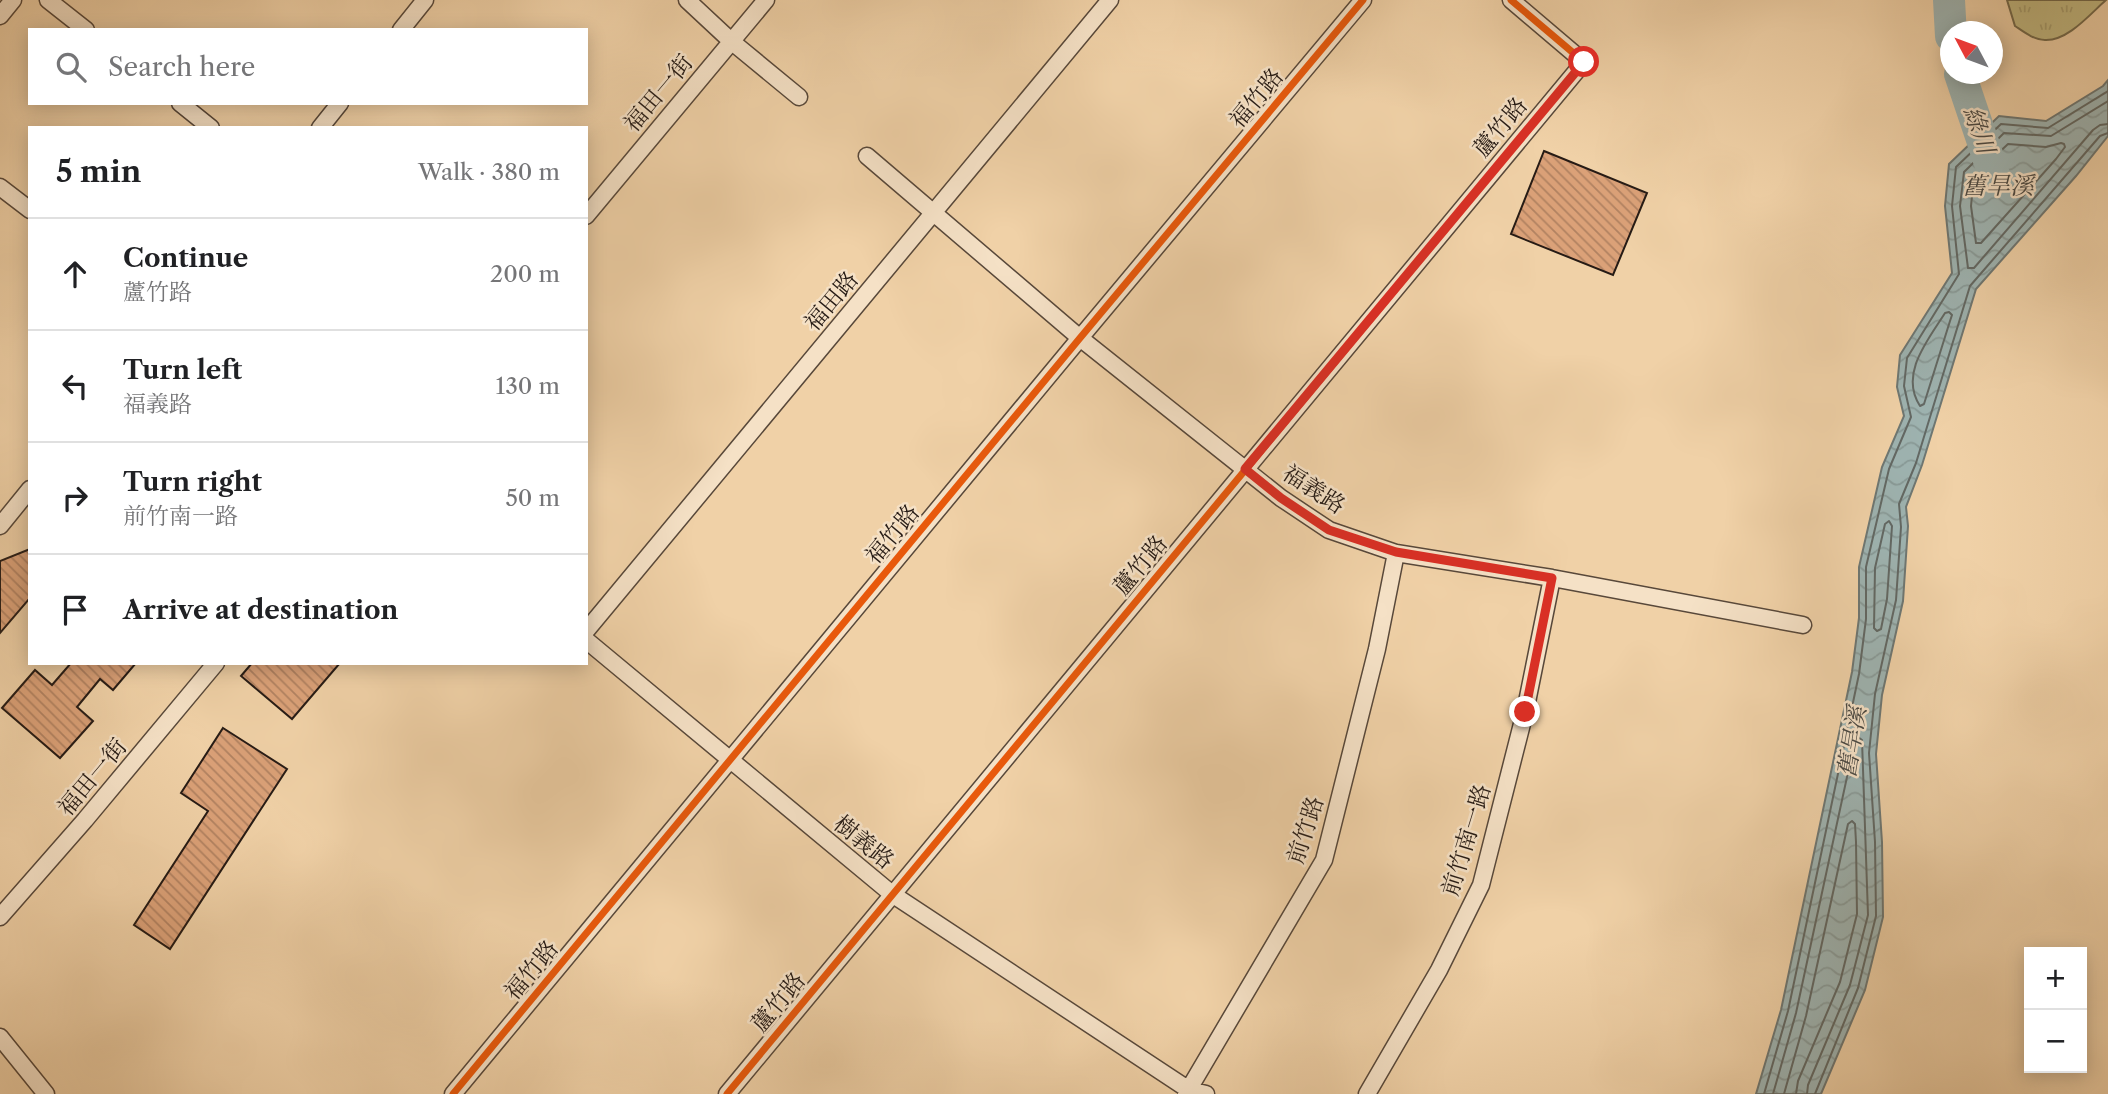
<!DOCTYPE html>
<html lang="en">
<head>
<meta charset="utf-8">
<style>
  :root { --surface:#fff; --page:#f6f6f6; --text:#202124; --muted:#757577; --line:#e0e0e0 }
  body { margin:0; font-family:"Libre Caslon Text","Noto Serif TC",serif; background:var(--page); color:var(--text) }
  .controls { position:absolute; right:21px; bottom:21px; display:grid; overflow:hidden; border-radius:0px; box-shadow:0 4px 18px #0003 }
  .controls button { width:63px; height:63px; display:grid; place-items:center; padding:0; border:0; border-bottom:2px solid var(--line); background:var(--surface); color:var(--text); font:35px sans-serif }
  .compass { position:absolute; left:1940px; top:21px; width:63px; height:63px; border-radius:50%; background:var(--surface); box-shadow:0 4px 18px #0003; rotate:311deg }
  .stop { position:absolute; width:21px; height:21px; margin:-16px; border:5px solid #d93025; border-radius:50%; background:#fff }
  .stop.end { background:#d93025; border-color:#fff; box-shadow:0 2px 7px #0008 }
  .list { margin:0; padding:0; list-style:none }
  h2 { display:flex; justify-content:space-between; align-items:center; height:91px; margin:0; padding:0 28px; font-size:30px }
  h2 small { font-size:23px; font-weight:400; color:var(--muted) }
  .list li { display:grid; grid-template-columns:46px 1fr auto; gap:21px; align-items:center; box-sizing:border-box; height:112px; padding:0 28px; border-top:2px solid var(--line) }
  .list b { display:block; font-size:26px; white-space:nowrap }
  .list p { margin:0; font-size:23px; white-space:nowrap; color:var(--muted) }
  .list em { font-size:23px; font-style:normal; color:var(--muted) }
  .icon { flex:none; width:38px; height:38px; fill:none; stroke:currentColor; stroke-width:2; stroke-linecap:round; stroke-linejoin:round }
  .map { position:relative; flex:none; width:2108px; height:1094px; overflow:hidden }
  .search { position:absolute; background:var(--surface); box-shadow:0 4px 18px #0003; left:28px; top:28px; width:560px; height:77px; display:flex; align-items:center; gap:18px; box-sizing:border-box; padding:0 24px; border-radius:0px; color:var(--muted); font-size:26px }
  .panel { position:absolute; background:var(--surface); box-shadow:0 4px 18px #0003; left:28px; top:126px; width:560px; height:539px; border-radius:0px }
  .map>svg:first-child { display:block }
  .grass { fill:url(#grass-tufts); stroke:#746a4c; stroke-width:2 }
  .water { fill:url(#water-waves); stroke:#6e7773; stroke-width:2 }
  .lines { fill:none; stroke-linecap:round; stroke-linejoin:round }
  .shore { stroke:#626864; stroke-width:2 }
  .river { stroke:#9eb4b2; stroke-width:32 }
  .building { fill:url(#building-back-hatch); stroke:#261b15; stroke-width:2 }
  .minor-casing { stroke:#58483a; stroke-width:19 }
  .minor { stroke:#f5e1c6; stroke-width:16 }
  .cycleway-casing { stroke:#f5e1c6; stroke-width:11 }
  .cycleway { stroke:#e8590c; stroke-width:7 }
  .route { stroke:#d93025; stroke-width:9 }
  .labels { text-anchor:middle; stroke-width:5; stroke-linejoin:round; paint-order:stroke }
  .street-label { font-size:23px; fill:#261b15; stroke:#f5e1c6 }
  .water-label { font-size:24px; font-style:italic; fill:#4a4944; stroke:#f5e1c6 }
</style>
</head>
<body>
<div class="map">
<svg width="2108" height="1094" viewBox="0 0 2108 1094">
  <defs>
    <pattern id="grass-tufts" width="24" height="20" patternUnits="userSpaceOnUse" patternTransform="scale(1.75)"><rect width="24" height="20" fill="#c2b982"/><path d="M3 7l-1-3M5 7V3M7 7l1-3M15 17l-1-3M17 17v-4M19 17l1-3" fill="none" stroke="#a79e6f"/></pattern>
    <pattern id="water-waves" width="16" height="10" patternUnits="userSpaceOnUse" patternTransform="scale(1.75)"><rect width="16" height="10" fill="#9eb4b2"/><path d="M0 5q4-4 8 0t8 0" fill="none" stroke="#889a98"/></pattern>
    <pattern id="building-back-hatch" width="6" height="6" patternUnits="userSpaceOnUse" patternTransform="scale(1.75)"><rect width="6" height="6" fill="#dba178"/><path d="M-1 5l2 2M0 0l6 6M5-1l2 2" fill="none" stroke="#b18261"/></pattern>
  </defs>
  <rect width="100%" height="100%" fill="#f0d1a7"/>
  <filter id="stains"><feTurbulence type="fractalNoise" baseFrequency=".00286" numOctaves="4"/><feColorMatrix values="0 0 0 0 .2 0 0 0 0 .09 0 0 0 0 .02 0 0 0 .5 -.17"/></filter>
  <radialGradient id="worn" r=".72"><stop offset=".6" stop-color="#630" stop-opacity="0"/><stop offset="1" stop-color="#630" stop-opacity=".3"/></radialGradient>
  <!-- grass -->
  <path class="grass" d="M2007,0h99c-16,14 -38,41 -61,40 -11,0 -21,-8 -30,-14z"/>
  <!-- water -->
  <path class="water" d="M2108,80v56l-32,40 -100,113 -54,176 -16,42 2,19 -5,75 -21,94 -6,59 6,88 1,75 -18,73 -44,104h-65l25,-84 71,-338 7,-54v-51l23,-100 22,-51 -7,-29 3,-32 52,-82 -7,-67 4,-42 50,-48 47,5 57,-35z"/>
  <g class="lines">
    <!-- shore -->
    <path class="shore" d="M2108,101l-57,35 -47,-3 -40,39 -4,34 8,62h6l119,-138 7,-5 8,-1
      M2061,143l3,1 1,3 -9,12 -75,84h-5l-5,-37 3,-30 34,-32 38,3z
      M1949,312l3,3 -2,6 -26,83 -4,2c-21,-32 8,-66 25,-93z
      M1889,521l3,5 -5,73 -6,30 -4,2 -3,-3 1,-60 10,-44z
      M1764,1094l24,-83 71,-337 7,-55v-52l23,-98 22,-52 -7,-31 3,-28 52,-84 -7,-68 4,-39 45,-43 47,4 60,-37
      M1773,1094l23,-81 59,-273 3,-3 4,3 6,175 -18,70 -42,100 -1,9
      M1784,1094l22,-78 42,-192 4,-3 3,3 1,18 1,72 -17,68 -42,99 -2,13
      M1815,1094l43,-106 18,-72 -1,-74 -6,-89 6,-59 21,-94 5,-73 -2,-23 17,-41 54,-177 130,-150 8,-3"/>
    <!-- river -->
    <path class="river" d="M1949,0l2,36
      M1960,74l34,101"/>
  </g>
  <!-- building -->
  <path class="building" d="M1544,151l103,42 -34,82 -102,-41z
    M30,549v49l-30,35v-72z
    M71,663h65l-23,27 -13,-11 -23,28 16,14 -33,37 -58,-50 33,-38 17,15z
    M252,663h88l-48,56 -51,-43z
    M223,728l64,41 -117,180 -36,-24 74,-114 -27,-18z"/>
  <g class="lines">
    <defs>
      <path id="minor" d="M48,0l38,30
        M687,0l44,41 68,56
        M0,16l13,-16
        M401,30l24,-30
        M180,103l31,25
        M320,128l20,-25
        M867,156l213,182 201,160 48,32 67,23 156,25 251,47
        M0,187l30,23
        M586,216l180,-216
        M0,526l30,-37
        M586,631l524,-631
        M586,640l306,254 297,196 17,4
        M0,917l85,-97 131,-157
        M0,1037l46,57
        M453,1094l627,-756 283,-338
        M727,1094l857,-1032 -73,-62
        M1186,1094l138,-234 53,-211 19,-96
        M1367,1094l72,-124 42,-85 44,-173 27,-134"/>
    </defs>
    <!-- minor casing -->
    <use href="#minor" class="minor-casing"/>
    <!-- minor -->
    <use href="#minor" class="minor"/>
    <defs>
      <path id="cycleway" d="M453,1094l627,-756 283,-338
        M727,1094l857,-1032 -73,-62"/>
    </defs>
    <!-- cycleway casing -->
    <use href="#cycleway" class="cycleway-casing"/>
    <!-- cycleway -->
    <use href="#cycleway" class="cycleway"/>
  </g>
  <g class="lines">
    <!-- route -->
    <path class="route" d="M1525,712l27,-134 -156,-26 -67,-22 -48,-32 -36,-29 339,-407"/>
  </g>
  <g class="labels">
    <!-- street labels -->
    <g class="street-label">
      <text transform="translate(658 93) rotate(-50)" y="8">福田一街</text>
      <text transform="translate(1256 98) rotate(-50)" y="8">福竹路</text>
      <text transform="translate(1500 127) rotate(-50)" y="8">蘆竹路</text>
      <text transform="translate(831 301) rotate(-50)" y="8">福田路</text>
      <text transform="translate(1314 489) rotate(33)" y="8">福義路</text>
      <text transform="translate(892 534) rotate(-50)" y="8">福竹路</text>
      <text transform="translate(1140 565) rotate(-50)" y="8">蘆竹路</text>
      <text transform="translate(92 777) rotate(-50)" y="8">福田一街</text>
      <text transform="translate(1305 830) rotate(-72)" y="8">前竹路</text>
      <text transform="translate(1466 840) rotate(-73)" y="8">前竹南一路</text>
      <text transform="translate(864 842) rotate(39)" y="8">樹義路</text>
      <text transform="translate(531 970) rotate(-50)" y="8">福竹路</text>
      <text transform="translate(778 1002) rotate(-50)" y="8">蘆竹路</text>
    </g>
    <!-- water labels -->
    <g class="water-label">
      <text transform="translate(1979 130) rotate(71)" y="8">綠川</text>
      <text x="1998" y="194">舊旱溪</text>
      <text transform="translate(1852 742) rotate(-81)" y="8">舊旱溪</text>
    </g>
  </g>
  <rect width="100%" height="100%" filter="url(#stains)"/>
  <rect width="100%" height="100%" fill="url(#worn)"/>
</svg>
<div class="controls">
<button>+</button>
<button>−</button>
</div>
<svg class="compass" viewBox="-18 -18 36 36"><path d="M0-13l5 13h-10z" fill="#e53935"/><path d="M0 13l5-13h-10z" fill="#757577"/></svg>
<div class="stop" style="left:1584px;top:62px"></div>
<div class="stop end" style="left:1525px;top:712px"></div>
<div class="search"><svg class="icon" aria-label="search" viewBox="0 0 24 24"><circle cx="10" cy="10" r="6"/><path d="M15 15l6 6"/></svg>Search here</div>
<section class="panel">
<h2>5 min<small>Walk · 380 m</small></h2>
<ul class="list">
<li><svg class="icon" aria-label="ahead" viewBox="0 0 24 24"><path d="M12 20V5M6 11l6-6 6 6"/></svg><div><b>Continue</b><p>蘆竹路</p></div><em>200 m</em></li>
<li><svg class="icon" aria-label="left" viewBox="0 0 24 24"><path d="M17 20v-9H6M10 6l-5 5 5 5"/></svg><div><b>Turn left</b><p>福義路</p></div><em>130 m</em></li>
<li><svg class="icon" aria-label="right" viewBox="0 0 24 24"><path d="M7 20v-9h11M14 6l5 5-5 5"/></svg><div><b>Turn right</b><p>前竹南一路</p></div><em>50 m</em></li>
<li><svg class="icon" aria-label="arrive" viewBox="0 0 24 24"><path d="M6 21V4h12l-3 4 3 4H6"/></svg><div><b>Arrive at destination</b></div></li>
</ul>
</section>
</div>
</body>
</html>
